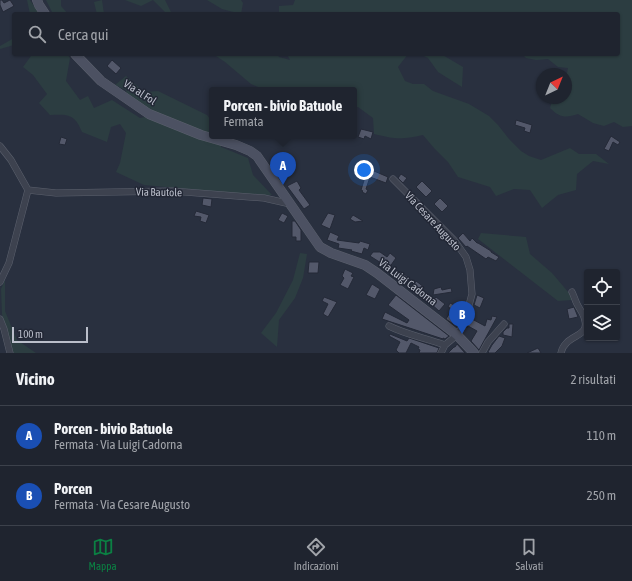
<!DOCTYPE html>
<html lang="it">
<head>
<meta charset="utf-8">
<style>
  :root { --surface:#1f242f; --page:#272c37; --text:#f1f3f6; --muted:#a1a4aa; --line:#3c414b; --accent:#0b8043 }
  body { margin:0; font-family:"Asap Condensed",sans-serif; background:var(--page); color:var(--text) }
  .controls { position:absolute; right:12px; bottom:12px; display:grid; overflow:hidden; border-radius:4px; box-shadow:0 1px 3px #0004 }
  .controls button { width:36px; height:36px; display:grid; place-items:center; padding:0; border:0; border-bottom:1px solid var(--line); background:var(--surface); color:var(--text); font:20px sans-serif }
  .compass { position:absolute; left:536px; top:68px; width:36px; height:36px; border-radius:50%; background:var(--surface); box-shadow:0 1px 3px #0004; rotate:43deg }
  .scale { position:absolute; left:12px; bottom:10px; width:76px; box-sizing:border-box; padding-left:4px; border:2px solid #babeca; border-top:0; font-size:11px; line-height:14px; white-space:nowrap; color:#babeca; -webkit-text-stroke:3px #222735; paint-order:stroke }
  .you { position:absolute; left:364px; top:170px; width:14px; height:14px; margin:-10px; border:3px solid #fff; border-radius:50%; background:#1a73e8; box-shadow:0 0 0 6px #1a73e833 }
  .badge { display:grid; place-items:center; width:26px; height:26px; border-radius:50%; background:var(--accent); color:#fff; font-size:13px; font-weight:700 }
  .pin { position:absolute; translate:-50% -33px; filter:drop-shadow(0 1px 2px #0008) }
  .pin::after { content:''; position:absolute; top:21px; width:14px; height:12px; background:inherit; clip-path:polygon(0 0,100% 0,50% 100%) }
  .popup { position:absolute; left:209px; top:87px; width:148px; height:52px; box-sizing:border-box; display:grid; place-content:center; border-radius:4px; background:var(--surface); filter:drop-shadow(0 1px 3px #0005); font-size:13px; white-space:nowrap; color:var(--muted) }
  .popup b { font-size:15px; color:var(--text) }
  .popup::after { content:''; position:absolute; left:50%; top:100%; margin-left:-8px; border:8px solid transparent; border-top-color:var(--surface) }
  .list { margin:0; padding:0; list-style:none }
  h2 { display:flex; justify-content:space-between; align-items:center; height:52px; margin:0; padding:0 16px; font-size:17px }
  h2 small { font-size:13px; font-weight:400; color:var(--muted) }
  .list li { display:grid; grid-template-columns:26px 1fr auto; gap:12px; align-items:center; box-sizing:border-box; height:60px; padding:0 16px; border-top:1px solid var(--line) }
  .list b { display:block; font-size:15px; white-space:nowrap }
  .list p { margin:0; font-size:13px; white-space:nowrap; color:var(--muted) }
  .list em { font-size:13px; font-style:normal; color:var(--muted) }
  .icon { flex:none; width:22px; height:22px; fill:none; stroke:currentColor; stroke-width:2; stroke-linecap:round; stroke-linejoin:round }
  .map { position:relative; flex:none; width:632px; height:353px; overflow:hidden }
  .search { position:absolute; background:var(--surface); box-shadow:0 1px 3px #0004; left:12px; right:12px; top:12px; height:44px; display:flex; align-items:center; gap:10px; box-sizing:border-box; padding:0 14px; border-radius:4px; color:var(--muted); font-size:15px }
  .sheet { height:172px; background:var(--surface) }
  nav { display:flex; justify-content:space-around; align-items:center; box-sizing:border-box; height:56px; border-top:1px solid var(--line); background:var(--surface); font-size:11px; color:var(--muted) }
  nav a { display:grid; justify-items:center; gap:2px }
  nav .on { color:var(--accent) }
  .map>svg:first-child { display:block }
  .green { fill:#2c3d41 }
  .building { fill:#53586a; stroke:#242937 }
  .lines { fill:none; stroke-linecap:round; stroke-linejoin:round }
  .street-casing { stroke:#5b606d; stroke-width:7 }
  .secondary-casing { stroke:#5b606d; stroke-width:10 }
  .street { stroke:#3d424f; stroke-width:6 }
  .secondary { stroke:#4c5162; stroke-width:9 }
  .labels { text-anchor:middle; stroke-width:3; stroke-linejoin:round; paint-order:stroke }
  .street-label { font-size:11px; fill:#babeca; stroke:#222735 }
</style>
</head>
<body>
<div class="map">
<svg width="632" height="353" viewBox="0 0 632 353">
  <rect width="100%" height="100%" fill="#29303f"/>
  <!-- green -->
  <path class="green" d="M27,0h3l9,14h-9z
    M46,0h15v6l7,8h-15z
    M102,0l2,14h-7l-3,-12z
    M125,0h40l7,14h-5l-14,-14 -12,6z
    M207,0h34l2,3 -2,11 -19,-5z
    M295,0h337v126l-9,1 -9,-5 -10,4 -11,-3 -15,-9c-12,4 -18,4 -28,-6l3,-10h13v-20l2,-10 -10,-1 -10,-8 -12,1 -10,-2 -4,-4h96v-40h-339v-8l14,-1z
    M14,38v7l-14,4v-3z
    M30,54h37l3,4 -4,23 14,19 8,-4 6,12 18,-8 28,18 5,-1 -3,-12 -15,-11 -1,-4 -11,-5 11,-9 18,16 14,-1 49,24 5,6v15h10l-1,11 27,11 5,17 19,20h-16l-112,-10 -28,-13 4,-9 6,-30 -6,-9 -9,3 -4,15 -25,-10c-7,-18 -14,-18 -32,-17l-11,-12 8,-9 -14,-19 -10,-8 8,-11z
    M213,54h64l2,3 11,3 -3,-6h121l-10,13 7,14 8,3h11l9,7 36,13 20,12 9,9 11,14 12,12 8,5 12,4 29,-12 9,6h17l13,10 -16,-3 -16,13 -1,16 -18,5 -16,13 -12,-18 -16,-1 -18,7 -6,-9 -32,-10 -10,-15 -14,-14 -11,-13c-22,5 -28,4 -49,-1l-1,-16 -15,-11h-4v-17h-89l-14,-6 -26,-22z
    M420,54h21l22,13 -1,20 -24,-15 -10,-14z
    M481,233l45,4 4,17 22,19 17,20 3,7 -14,1 -80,-62z
    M300,253l7,1 -4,24 -8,20 -16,22 -2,27 -16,-14 15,-20 17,-33z
    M5,280v31l12,29 19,13h-27l-7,-39 -1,-25z"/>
  <!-- building -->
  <path class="building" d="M0,0h2l2,3 6,-3 4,6 -11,6 -3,-7z
    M112,60l9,8 -5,6 -9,-8z
    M516,120l16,5 -2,8 -6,-2 1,-3 -10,-3z
    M361,129l12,3 -2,7 -6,-3 -1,3 -6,-2z
    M611,136l9,6 -2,3 -5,-3 -4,9 -5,-2z
    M61,137l6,2 -2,6 -6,-1z
    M367,168l21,9 -2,6 -16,-6 -4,12 2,1 -2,4 -4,-2 1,-1 -2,-1 4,-13 -5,-2 3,-6 3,1z
    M401,174l6,4 -4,5 -5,-5z
    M297,181l4,7 -2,2 11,15 -6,4 -17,-23z
    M422,181l10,10 -6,6 -10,-10z
    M203,198l9,1 -1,8 -9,-2z
    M440,198l8,8 -6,6 -8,-8z
    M196,211l13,4 -3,8 -6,-2 1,-4 -7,-1z
    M282,213l6,3 -4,7 -6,-3z
    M328,213l7,2 -5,14 -9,-4z
    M353,215l10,6 -8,1 -5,-3z
    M292,221h3l6,9v11h-5v-4h-4z
    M330,232l9,4 -2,4 22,3 1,-2 10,3 -2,6 -4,-2 -2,6 -11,-3 1,-1 -14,-2 1,-4 -12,-4z
    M463,233l7,8 2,-3 5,5h1l13,8v1l8,5 -3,4 -8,-4 -2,2 -19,-13 -1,1 -8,-9z
    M373,252h7l7,5 3,-4 6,5 -7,10 -19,-12z
    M309,262h10l-1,11h-10z
    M345,269l8,4 -2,3 3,1 -6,12 -8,-4 4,-7 -2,-2z
    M400,271l8,6 -6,7 -8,-7z
    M416,281l8,6 -5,7 -8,-6z
    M372,284l8,5 -5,10 -9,-4z
    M441,287l1,3 9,-2 1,4 -19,3 1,-6z
    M396,295l53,41 -4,3 -2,-1v1l-61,-20 3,-7 22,11 2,-3 -21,-15z
    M477,295l7,3 -4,10 -6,-3z
    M324,297l13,5 -9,15 -5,-3 5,-10 -6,-3z
    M436,297l9,7 -6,7 -9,-8z
    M450,303l12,6 1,-5h2l-4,13 -3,-1 -5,8 -7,-5 6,-10 -4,-2z
    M574,307l4,10 -9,2 -2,-10z
    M471,314l3,2 -2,3 13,7 2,-7 4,1 1,-4 5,1 -18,33 -8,-9 6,-10 -9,-5 -1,2z
    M509,324h4l-1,13 -9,-2v-3l4,-4h2z
    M390,334l17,7 2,-3 30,10 -2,5h-18l1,-3 -2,-1 1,-2 -8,-4 -5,10h-7l-3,-3 4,-8 -11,-6z
    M499,336l6,2 -3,8 -7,7h-6l-1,-1 4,-7z
    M457,344l8,9h-17l6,-6h1z
    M538,348l3,5h-14z"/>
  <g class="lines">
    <defs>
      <path id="street" d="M0,146l11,14 17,30 -19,73 -9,19
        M393,179l61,61 12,17 4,13 2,24 -8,30 -7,11 -12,10 -4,8
        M28,190l28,3 116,-2 92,7 22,5 2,-2
        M0,319l4,10 6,24
        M389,326c18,9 37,12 56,19
        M482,353l6,-11 16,-18
        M561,353c4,-19 28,-15 24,-32 -1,-7 -5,-11 -8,-17 -2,-4 -3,-8 -5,-12"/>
      <path id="secondary" d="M37,0l2,5 6,9
        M75,54l26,27 48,33 52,21 35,10 14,6 7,5 63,91 11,6 34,12 12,8 80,62 17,18"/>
    </defs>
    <!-- street casing -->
    <use href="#street" class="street-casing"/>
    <!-- secondary casing -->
    <use href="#secondary" class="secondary-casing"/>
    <!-- street -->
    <use href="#street" class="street"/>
    <!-- secondary -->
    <use href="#secondary" class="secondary"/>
  </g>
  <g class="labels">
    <!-- street labels -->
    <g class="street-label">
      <text transform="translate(140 92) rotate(33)" y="4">Via al Fol</text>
      <text transform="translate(159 192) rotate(1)" y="4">Via Bautole</text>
      <text transform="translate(433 221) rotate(47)" y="4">Via Cesare Augusto</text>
      <text transform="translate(408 282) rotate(37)" y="4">Via Luigi Cadorna</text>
    </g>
  </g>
</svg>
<div class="controls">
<button><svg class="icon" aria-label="locate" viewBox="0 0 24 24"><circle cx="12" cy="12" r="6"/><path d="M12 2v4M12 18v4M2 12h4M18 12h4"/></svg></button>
<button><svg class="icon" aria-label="layers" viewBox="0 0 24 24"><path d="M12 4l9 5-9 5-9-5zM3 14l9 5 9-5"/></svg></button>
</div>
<svg class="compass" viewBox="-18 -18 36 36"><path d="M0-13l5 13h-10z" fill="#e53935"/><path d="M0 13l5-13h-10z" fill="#a1a4aa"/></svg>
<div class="scale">100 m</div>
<div class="you"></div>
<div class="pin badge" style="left:283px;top:185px;background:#1a4fb4">A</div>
<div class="popup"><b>Porcen - bivio Batuole</b>Fermata</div>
<div class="pin badge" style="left:462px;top:334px;background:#1a4fb4">B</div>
<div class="search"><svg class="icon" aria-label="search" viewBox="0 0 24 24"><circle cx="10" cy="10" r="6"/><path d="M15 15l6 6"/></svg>Cerca qui</div>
</div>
<section class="sheet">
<h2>Vicino<small>2 risultati</small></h2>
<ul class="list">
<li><span class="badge" style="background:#1a4fb4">A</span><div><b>Porcen - bivio Batuole</b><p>Fermata · Via Luigi Cadorna</p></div><em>110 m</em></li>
<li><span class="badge" style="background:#1a4fb4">B</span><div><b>Porcen</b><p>Fermata · Via Cesare Augusto</p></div><em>250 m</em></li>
</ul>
</section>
<nav>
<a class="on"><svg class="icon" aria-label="map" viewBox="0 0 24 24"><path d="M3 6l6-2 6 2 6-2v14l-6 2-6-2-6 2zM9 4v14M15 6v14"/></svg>Mappa</a>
<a><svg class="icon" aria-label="directions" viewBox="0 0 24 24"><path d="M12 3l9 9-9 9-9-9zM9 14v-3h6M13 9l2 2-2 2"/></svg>Indicazioni</a>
<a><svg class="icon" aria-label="saved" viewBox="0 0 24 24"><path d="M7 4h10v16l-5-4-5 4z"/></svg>Salvati</a>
</nav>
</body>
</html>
